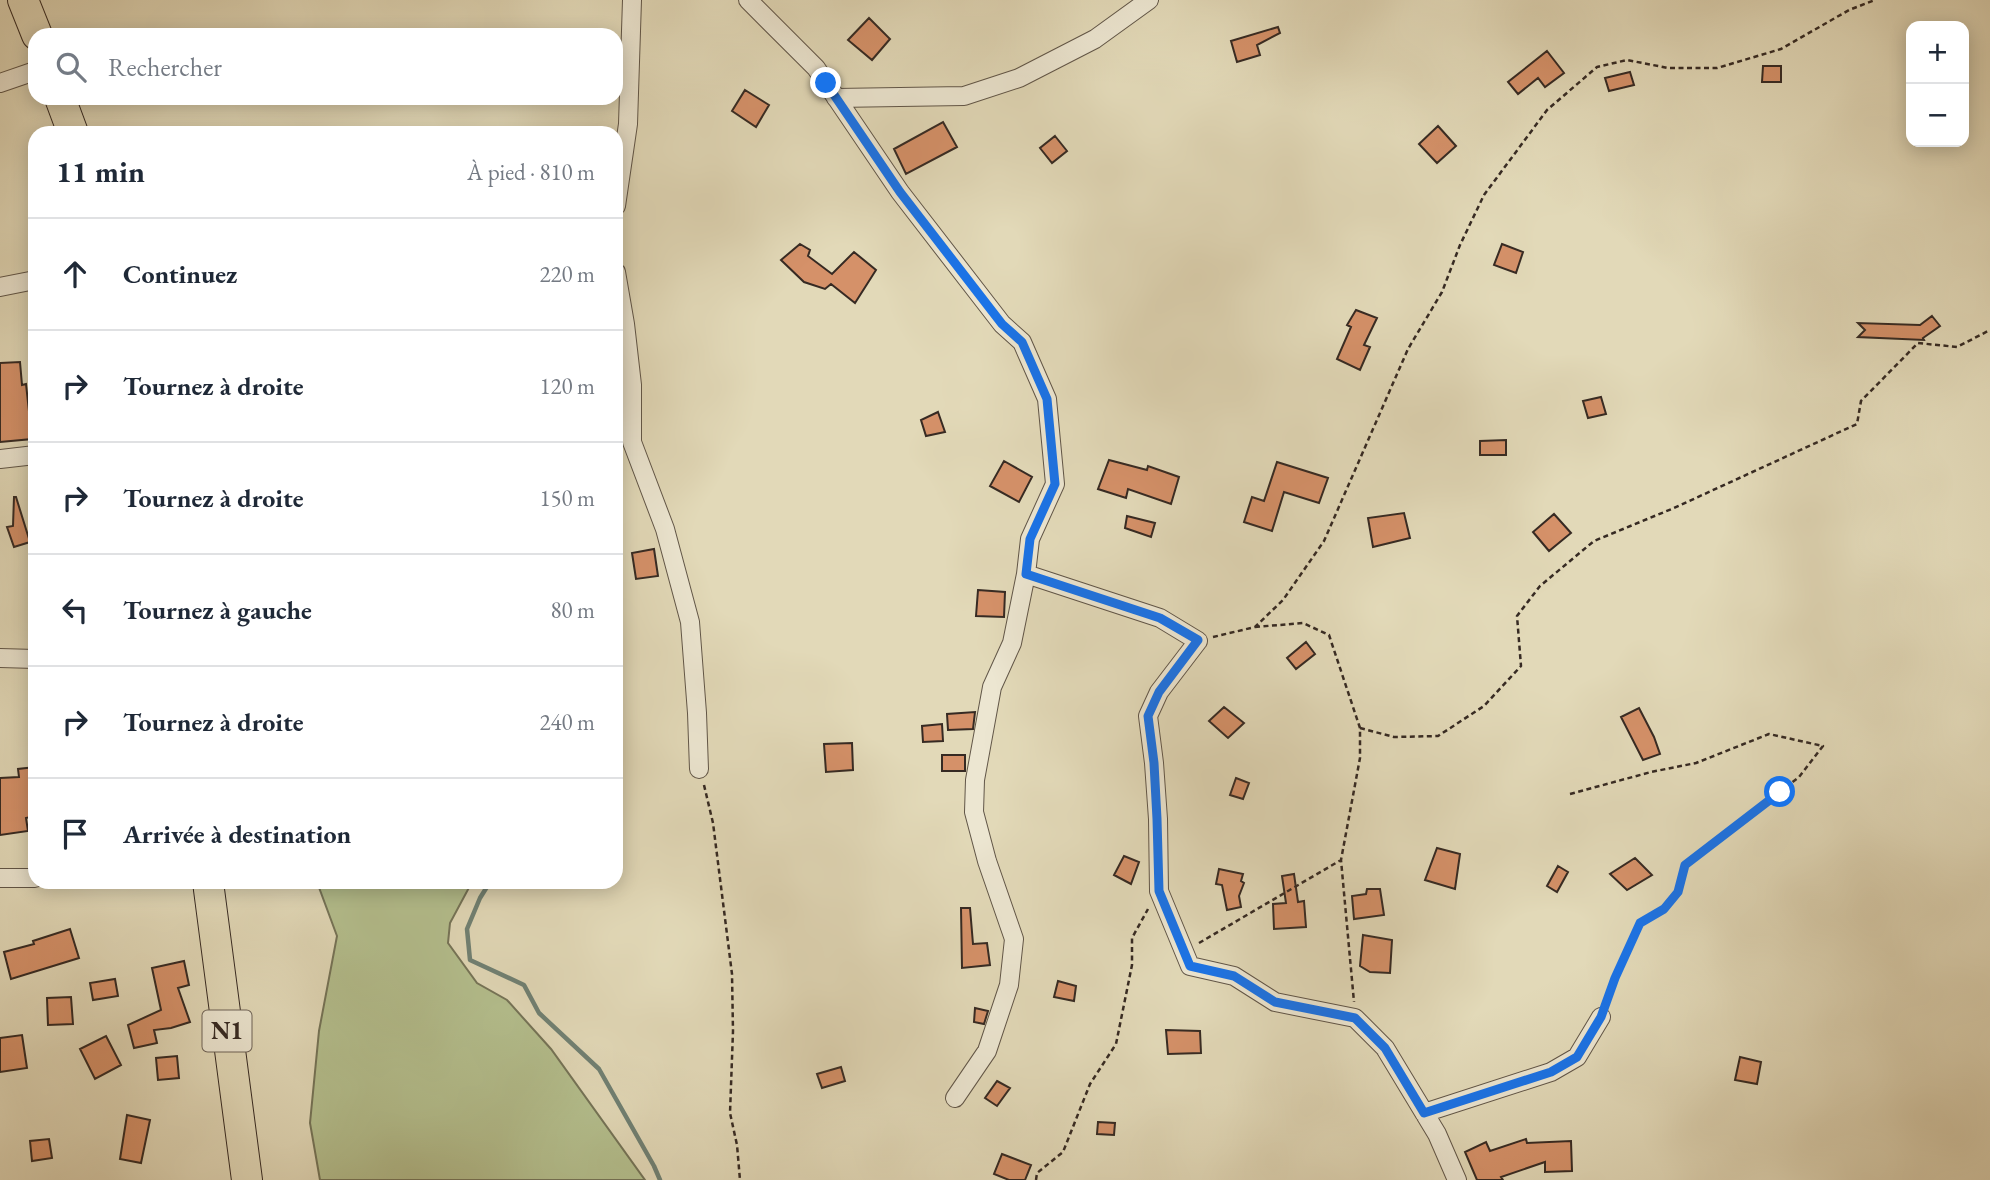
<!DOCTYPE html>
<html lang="fr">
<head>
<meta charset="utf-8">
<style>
  :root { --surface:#fff; --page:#f6f6f7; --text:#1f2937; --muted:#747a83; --line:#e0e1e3 }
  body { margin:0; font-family:"EB Garamond",serif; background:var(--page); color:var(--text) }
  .controls { position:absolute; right:21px; top:21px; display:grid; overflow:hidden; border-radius:14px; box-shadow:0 4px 18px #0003 }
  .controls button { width:63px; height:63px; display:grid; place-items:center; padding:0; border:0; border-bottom:2px solid var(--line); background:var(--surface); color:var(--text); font:35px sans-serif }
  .stop { position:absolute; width:21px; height:21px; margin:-16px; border:5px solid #1a73e8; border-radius:50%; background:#fff }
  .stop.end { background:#1a73e8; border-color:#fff; box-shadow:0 2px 7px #0008 }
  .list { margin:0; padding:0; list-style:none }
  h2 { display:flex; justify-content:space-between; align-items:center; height:91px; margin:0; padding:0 28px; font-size:30px }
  h2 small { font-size:23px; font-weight:400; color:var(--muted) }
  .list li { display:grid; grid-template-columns:46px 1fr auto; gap:21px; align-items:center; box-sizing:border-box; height:112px; padding:0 28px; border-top:2px solid var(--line) }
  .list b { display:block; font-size:26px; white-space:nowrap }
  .list em { font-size:23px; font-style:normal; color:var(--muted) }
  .icon { flex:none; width:38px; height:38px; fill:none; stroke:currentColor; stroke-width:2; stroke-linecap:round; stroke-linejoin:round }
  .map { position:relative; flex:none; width:1990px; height:1180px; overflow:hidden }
  .search { position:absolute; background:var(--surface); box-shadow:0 4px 18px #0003; left:28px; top:28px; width:595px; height:77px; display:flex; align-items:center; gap:18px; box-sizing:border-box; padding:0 24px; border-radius:21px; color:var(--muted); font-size:26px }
  .panel { position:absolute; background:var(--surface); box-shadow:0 4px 18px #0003; left:28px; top:126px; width:595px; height:763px; border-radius:21px }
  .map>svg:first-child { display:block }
  .green { fill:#b4bf8e; stroke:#757458; stroke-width:2 }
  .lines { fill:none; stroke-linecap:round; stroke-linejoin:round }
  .stream { stroke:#708174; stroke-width:4.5 }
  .building { fill:#d59169; stroke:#362a23; stroke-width:2 }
  .minor-casing { stroke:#615648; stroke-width:20 }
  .trunk-casing { stroke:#362a23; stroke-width:32 }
  .path { stroke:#362a23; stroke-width:2.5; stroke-dasharray:5 3.5; stroke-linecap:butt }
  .minor { stroke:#ece6d1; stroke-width:18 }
  .trunk { stroke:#e2d9b8; stroke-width:30 }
  .route { stroke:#1a73e8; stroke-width:9 }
  .labels { text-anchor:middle; stroke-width:7; stroke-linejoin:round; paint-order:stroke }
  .shield { fill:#ece6d1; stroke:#6d6257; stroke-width:2 }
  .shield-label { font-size:24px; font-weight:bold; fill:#362a23 }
</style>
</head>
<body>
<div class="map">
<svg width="1990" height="1180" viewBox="0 0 1990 1180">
  <rect width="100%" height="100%" fill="#e2d9b8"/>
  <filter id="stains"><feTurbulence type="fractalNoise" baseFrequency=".00286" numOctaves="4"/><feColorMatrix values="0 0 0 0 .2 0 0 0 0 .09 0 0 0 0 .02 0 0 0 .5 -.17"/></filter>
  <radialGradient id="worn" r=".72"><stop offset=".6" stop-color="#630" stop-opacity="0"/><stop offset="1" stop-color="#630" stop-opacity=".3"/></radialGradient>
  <!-- green -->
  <path class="green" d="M317,882h155l-22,41 -2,20 29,40 30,17 44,49 94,131h-325l-10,-57 9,-92 18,-95z"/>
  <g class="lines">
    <!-- stream -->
    <path class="stream" d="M490,882l-10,16 -13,31 3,31 54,25 15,28 60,56 55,97 6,14"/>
  </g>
  <!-- building -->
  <path class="building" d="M869,18l21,21 -18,21 -24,-20z
    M1278,27l2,6 -23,12 3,10 -23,7 -6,-21z
    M1547,51l17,22 -19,14 -7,-9 -20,16 -10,-12z
    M1763,66h18v16h-19z
    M1630,72l4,13 -25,6 -4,-13z
    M745,90l24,15 -13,22 -24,-16z
    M943,122l14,25 -51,27 -12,-25z
    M1438,126l18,20 -19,17 -18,-19z
    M1055,136l12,15 -15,12 -12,-15z
    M800,244l10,6 -2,6 24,18 22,-22 22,18 -21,33 -24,-19 -6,5 -21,-7 -23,-22z
    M1502,244l21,8 -7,21 -22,-8z
    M1356,310l21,8 -13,27 6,2 -10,23 -23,-11 14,-32 -4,-2z
    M1932,316l8,10 -17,12 1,2 -66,-3 7,-7 -7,-7 62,2z
    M20,362l2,23 4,-1 6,55 -32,3v-79z
    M1601,397l5,17 -18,4 -5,-17z
    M938,412l7,20 -19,4 -5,-16z
    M1506,440v15h-26v-14z
    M1109,460l38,10 1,-4 31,11 -8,27 -43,-15 -2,9 -28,-9z
    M1004,461l28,16 -13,25 -29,-16z
    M1277,462l51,16 -9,25 -35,-11 -12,39 -28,-9 8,-25 12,4z
    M14,497h2l14,45 -16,5 -7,-20 6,-1z
    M1404,513l6,25 -37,9 -5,-29z
    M1554,514l17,19 -22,18 -16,-19z
    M1127,516l28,7 -4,14 -26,-9z
    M654,549l4,27 -22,3 -4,-26z
    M978,590l27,2 -1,25 -28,-1z
    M1306,642l9,12 -19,15 -9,-11z
    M1224,707l20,16 -16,15 -19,-17z
    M1639,708l15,29 6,17 -17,6 -22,-43z
    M975,712l-2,17 -25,1 -1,-16z
    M942,724l1,17 -20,1 -1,-16z
    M852,743l1,27 -27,2 -2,-28z
    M942,755h23v16h-23z
    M35,767v49l-9,2 2,13 -28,4v-57l19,-1 -1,-8z
    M1236,778l13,5 -6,16 -13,-4z
    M1437,848l23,6 -5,35 -30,-9z
    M1124,856l15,6 -8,22 -17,-9z
    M1635,858l17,17 -25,15 -17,-16z
    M1558,866l10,6 -11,20 -10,-6z
    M1219,869l24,5 -2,7 3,2 -5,13 2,11 -14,3 -5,-25 -6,-1z
    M1294,874l4,28 6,-1 2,26 -32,2 -1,-25 13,-1 -4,-27z
    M1367,889h13l4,26 -30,4 -2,-23 14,-2z
    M961,908h9l3,36 14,-1 3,22 -28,3z
    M70,929l9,29 -68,21 -7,-27 30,-8 -1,-3z
    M1363,935l29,5 -2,33 -20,-1 -10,-6z
    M184,961l5,24 -11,3 12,34 -19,6 -17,2 3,13 -23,5 -6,-23 33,-15 -9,-42z
    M115,979l3,17 -25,4 -3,-17z
    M1058,981l18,5 -2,15 -20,-4z
    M71,997l2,27 -25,1 -1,-27z
    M975,1008l13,3 -4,13 -10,-2z
    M1166,1030l34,1 1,22 -33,1z
    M22,1035l5,33 -27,4v-34z
    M106,1036l15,29 -26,14 -15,-30z
    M177,1056l2,22 -21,2 -2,-22z
    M1740,1057l21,5 -4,22 -22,-4z
    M841,1067l4,14 -23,7 -5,-14z
    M997,1081l13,7 -13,18 -12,-8z
    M127,1115l23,5 -9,43 -21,-4z
    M1098,1122l17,1 -1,12 -17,-1z
    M49,1139l3,19 -20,3 -2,-20z
    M1526,1139l1,4 44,-2 1,30 -27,1v-10l-44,15 2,3h-26l-12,-28 21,-10 4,9z
    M1002,1154l29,11 -6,15h-16l-15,-6z"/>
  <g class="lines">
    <defs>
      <path id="minor" d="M748,0l68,68 84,124 102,132 20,18 25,57 8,85 -25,55 -4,35 -14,69 -20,44 -17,93 -1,32 13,49 27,78 -5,46 -22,66 -32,47
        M0,83l35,-12
        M836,98l128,-2 55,-18 76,-39 54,-39
        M616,206l12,-82 4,-124
        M616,272l9,52 7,61v57l33,87 25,93 7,91 2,56
        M0,287l35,-7
        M0,459l35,-4
        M1026,574l134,44 38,23 -39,51 -11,24 6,47 4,56 1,72 31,75 44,10 41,26 80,16 30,30 52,86 20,46
        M0,658l35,1
        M0,878h35
        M1424,1113l127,-41 26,-15 24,-40"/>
      <path id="trunk" d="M23,0l14,35
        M60,98l13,35
        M208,882l39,298"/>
    </defs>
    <!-- minor casing -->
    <use href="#minor" class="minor-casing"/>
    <!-- trunk casing -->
    <use href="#trunk" class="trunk-casing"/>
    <!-- path -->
    <path class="path" d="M1255,627l48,-4 26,12 31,93v30l-19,102 13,142
      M1213,637l42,-10 28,-27 41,-59 84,-192 34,-57 18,-47 24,-50 63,-85 50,-43 30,-7 41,8h49l64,-19 68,-39 26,-10
      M1360,728l34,9 44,-1 46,-30 37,-40 -4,-50 23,-30 54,-45 80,-33 183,-84 4,-23 57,-58 39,4 33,-17
      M704,785l9,38 19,151 1,57 -3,82 7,32 3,35
      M1570,794l81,-22 45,-9 73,-29 54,12 -24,31 -114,88 -7,27 -14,17 -24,14 -25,55 -9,25
      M1199,943l142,-83
      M1036,1180l1,-7 26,-21 27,-68 26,-40 16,-79v-27l16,-29"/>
    <!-- minor -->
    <use href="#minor" class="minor"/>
    <!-- trunk -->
    <use href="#trunk" class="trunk"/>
  </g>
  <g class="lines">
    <!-- route -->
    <path class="route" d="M826,83l74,109 102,132 20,18 25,57 6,64 2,21 -25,55 -4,35 134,44 38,22 -39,52 -11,24 6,47 3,56 2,72 31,75 44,10 41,26 80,16 30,30 39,65 127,-41 26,-15 24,-40 14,-39 25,-55 24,-14 14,-17 7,-27 95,-73"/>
  </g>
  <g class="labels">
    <!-- shield labels -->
    <rect class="shield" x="202.5" y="1010.5" width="49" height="41" rx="5"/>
    <g class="shield-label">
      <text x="227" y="1039">N1</text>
    </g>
  </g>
  <rect width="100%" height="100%" filter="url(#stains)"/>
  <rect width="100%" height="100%" fill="url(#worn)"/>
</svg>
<div class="controls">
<button>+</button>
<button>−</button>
</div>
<div class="stop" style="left:1780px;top:792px"></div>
<div class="stop end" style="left:826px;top:83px"></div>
<div class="search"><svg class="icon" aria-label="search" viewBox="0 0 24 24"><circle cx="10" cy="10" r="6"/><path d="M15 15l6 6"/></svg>Rechercher</div>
<section class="panel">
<h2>11 min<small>À pied · 810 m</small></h2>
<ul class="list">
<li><svg class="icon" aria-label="ahead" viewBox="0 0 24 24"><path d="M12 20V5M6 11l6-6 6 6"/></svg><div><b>Continuez</b></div><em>220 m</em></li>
<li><svg class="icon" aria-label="right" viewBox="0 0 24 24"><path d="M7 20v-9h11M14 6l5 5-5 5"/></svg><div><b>Tournez à droite</b></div><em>120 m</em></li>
<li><svg class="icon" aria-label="right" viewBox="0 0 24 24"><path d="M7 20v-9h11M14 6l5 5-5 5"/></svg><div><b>Tournez à droite</b></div><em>150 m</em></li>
<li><svg class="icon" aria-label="left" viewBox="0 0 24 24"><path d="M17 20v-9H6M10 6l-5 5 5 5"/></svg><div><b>Tournez à gauche</b></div><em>80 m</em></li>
<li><svg class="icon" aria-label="right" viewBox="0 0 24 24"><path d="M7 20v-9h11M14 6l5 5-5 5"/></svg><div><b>Tournez à droite</b></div><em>240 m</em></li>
<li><svg class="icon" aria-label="arrive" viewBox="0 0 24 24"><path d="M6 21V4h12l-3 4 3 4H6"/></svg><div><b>Arrivée à destination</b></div></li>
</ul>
</section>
</div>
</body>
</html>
